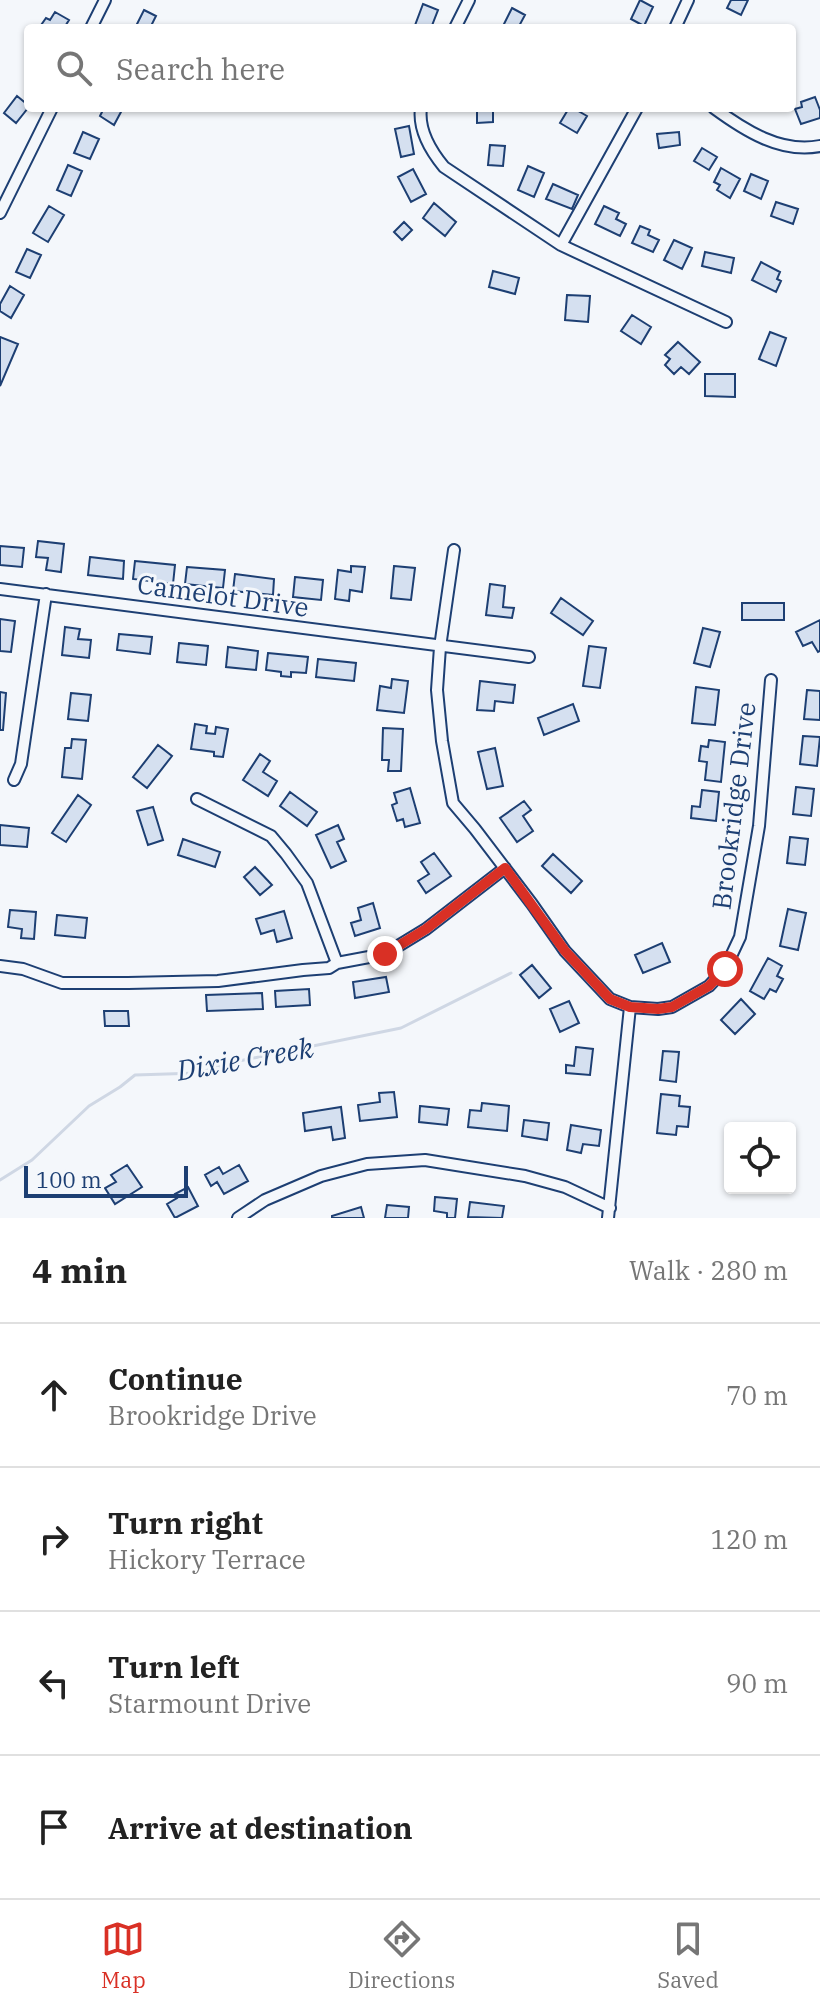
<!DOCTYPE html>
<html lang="en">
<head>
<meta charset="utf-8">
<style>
  :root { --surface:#fff; --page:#f2f2f2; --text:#222; --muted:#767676; --line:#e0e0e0; --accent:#d93025 }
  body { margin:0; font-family:"IBM Plex Serif",serif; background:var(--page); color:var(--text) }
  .controls { position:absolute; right:24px; bottom:24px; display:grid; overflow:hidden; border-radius:8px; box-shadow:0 2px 6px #0004 }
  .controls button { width:72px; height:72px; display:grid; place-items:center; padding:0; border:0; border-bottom:2px solid var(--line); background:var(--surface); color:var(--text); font:40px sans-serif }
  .scale { position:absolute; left:24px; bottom:20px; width:164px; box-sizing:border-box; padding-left:8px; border:4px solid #1d3f73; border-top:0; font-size:22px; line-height:28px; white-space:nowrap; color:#1d3f73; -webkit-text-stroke:6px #f4f7fb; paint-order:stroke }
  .stop { position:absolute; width:24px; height:24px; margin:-18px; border:6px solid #d93025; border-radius:50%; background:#fff }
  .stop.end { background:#d93025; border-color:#fff; box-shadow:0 2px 8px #0008 }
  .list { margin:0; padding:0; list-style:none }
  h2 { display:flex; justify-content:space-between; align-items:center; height:104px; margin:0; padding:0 32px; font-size:34px }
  h2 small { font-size:26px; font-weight:400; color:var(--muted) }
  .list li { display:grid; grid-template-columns:52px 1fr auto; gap:24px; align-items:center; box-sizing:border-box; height:144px; padding:0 32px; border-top:2px solid var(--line) }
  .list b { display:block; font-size:30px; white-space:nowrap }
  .list p { margin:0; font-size:26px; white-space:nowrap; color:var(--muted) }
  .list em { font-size:26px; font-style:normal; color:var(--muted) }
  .icon { flex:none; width:44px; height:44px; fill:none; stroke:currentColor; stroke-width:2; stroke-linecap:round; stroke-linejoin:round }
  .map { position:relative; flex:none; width:820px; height:1218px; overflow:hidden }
  .search { position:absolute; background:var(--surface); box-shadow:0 2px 6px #0004; left:24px; right:24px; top:24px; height:88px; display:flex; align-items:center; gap:20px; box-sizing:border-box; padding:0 28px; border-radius:8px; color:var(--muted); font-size:30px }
  .sheet { height:680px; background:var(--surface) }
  nav { display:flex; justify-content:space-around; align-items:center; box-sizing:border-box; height:112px; border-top:2px solid var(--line); background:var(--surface); font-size:22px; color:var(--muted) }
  nav a { display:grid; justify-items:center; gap:4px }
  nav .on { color:var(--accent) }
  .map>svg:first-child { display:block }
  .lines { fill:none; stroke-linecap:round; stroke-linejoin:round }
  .stream { stroke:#cfd7e4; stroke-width:3 }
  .building { fill:#d5e0f0; stroke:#1d3f73; stroke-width:2 }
  .minor-casing { stroke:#1d3f73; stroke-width:14 }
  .minor { stroke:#f4f7fb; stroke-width:10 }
  .route { stroke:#d93025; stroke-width:10 }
  .labels { text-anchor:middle; stroke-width:6; stroke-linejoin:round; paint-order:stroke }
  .street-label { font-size:26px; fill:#1d3f73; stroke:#f4f7fb }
  .water-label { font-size:28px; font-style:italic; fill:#1d3f73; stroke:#f4f7fb }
</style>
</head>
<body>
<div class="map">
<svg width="820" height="1218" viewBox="0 0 820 1218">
  <rect width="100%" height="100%" fill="#f4f7fb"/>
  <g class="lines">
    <!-- stream -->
    <path class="stream" d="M0,1180l32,-20 57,-54 31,-19 15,-12 63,-2 36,-11 167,-34 110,-55"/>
  </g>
  <!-- building -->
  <path class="building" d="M640,0l13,7 -9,19 -13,-7z
    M731,0h17l-7,15 -14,-7z
    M423,4l15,6 -7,18h-17z
    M512,8l13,7 -7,13h-16z
    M144,10l12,6 -6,12h-15z
    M55,12l14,8 -5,8h-25l7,-10 4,2z
    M17,96l11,9v3l-12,15 -12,-10z
    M815,97l5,13v8l-19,6 -6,-15 7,-2 -1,-5z
    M104,108h15l3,2 -8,15 -14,-9z
    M477,108h16v14l-16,1z
    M569,108h4l14,8 -10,17 -17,-10z
    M409,126l5,28 -13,3 -6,-28z
    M83,132l16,7 -9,20 -16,-6z
    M679,132l1,13 -21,3 -2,-14z
    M490,145l15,1 -2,20 -15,-1z
    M702,148l15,9 -8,13 -15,-9z
    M68,165l14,6 -11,25 -14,-6z
    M528,166l16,7 -10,24 -16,-7z
    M721,168l19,11 -10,19 -13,-8 3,-5 -6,-3z
    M413,169l13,25 -15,8 -13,-25z
    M751,174l17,7 -7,18 -17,-8z
    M553,184l25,11 -6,14 -26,-10z
    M776,202l22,7 -5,15 -22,-8z
    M434,203l22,19 -11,14 -22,-18z
    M49,206l15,9 -16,27 -15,-9z
    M604,206l15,7 -3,6 10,5 -6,12 -25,-12z
    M404,222l8,8 -10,10 -8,-8z
    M640,226l10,4 -2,5 11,5 -6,12 -21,-9z
    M674,240l18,8 -10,21 -18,-9z
    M27,249l14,6 -11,23 -14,-6z
    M705,252l29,6 -3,15 -29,-7z
    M761,262l19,10 -3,7 4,2 -5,11 -24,-12z
    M493,271l26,7 -4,16 -26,-7z
    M10,286l14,9 -13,23 -11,-7v-7z
    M567,295l23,1 -2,26 -23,-2z
    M632,315l19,12 -10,17 -20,-13z
    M770,332l16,6 -10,28 -17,-7z
    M0,337l18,7 -18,42z
    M678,342l22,20 -11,12 -8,-7 -7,7 -9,-9 5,-6 -5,-4z
    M705,374h30v23l-30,-1z
    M38,541l26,3 -3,28 -15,-2 2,-12 -12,-1z
    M0,546l24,2 -2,19 -22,-2z
    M90,557l34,4 -1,18 -35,-4z
    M135,561l40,4 -2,19 -40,-5z
    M351,566l14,1 -3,25 -12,-2 -1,11 -14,-2 3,-29 13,2z
    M394,566l21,2 -4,32 -20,-2z
    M187,567l38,3 -2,18 -38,-4z
    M235,574l39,5 -1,16 -40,-4z
    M295,577l28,3 -2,20 -28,-3z
    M490,584l15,2 -2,21 11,1 -2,10 -26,-3z
    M561,598l32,23 -10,14 -32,-22z
    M742,603h42v17h-42z
    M0,619l15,2 -4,31 -11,-1z
    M820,620v31l-2,1 -6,-10 -9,4 -7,-14z
    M65,627l15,2 -2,10 13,1 -2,18 -27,-3z
    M703,628l17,4 -10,35 -16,-4z
    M119,634l33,3 -2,17 -33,-4z
    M179,643l29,3 -2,19 -29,-3z
    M589,646l17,2 -6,40 -17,-2z
    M228,647l30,4 -2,19 -30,-3z
    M268,653l40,4 -2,16 -15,-1v5l-10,-1v-4l-15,-2z
    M318,659l38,4 -2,18 -38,-4z
    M392,679l16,2 -4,32 -27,-3 3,-24 11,2z
    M480,681l35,4 -2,18 -18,-2 -1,10 -17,-1z
    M696,687l23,3 -4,35 -23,-2z
    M807,690l13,1v29l-16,-1z
    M0,692l6,1 -3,37h-3z
    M71,693l20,2 -3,26 -20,-2z
    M573,704l6,17 -35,14 -6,-17z
    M195,724l12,2 -1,7 9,1 1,-7 12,2 -5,28 -9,-1v-4l-23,-3z
    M383,728l20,1 -2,42h-13l1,-11h-7z
    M803,736l17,1 -3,29 -17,-2z
    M72,739l14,1 -4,39 -20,-2 3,-29h6z
    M709,740l16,2 -4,40 -16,-2 2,-18 -8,-1 2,-15 7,1z
    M158,745l14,11 -25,32 -14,-11z
    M495,748l8,38 -16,3 -9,-37z
    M260,754l10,7 -7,11 14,9 -9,15 -25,-16z
    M796,787l18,2 -3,27 -18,-2z
    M410,788l10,35 -15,4 -2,-8 -6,2 -5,-16 5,-2 -3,-10z
    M702,790l17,2 -3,29 -25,-3 1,-12 8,1z
    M290,792l27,20 -10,14 -27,-20z
    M78,795l13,10 -25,37 -14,-9z
    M524,801l7,9 -8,6 10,15 -16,11 -17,-24z
    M153,807l10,33 -15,5 -11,-34z
    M0,825l29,3 -2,19 -27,-2z
    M338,825l6,14 -7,3 9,19 -15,7 -15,-33z
    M790,837l18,2 -3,26 -18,-2z
    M183,839l37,13 -5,15 -37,-12z
    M434,853l17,23 -25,17 -8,-12 11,-7 -8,-12z
    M553,854l29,27 -11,12 -29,-27z
    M255,867l17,18 -12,10 -16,-18z
    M373,903l7,25 -25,8 -4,-13 10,-3 -3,-12z
    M788,909l18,4 -8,37 -18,-4z
    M10,910l26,2 -2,27 -13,-1 1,-9 -14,-2z
    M284,911l8,27 -15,4 -3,-12 -13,4 -5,-15z
    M57,915l30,3 -2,20 -30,-3z
    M662,943l8,19 -27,11 -8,-18z
    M768,958l14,8 -5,10 6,3 -7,13 -6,-3 -6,10 -14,-8z
    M532,965l19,23 -12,10 -19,-23z
    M386,977l3,15 -34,6 -2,-16z
    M309,989l1,16 -34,2 -1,-16z
    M262,993l1,16 -56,2 -1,-16z
    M741,999l14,15 -20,20 -14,-14z
    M569,1001l10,22 -19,9 -10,-23z
    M104,1011h24l1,15h-24z
    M576,1047l17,2 -3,26 -24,-2v-8l8,1z
    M663,1051l16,1 -3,30 -16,-2z
    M394,1092l3,25 -37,4 -2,-16 22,-3 -1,-9z
    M661,1094l19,2 -1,10 11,1 -2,20 -11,-1 -1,9 -19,-2z
    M482,1103l27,3 -2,25 -39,-4 2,-17 11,1z
    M420,1106l29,3 -2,16 -28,-3z
    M341,1107l4,31 -12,2 -2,-13 -26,4 -2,-18z
    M524,1120l25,3 -2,17 -25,-4z
    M571,1125l30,5 -2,16 -16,-2 -2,9 -14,-3z
    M127,1165l15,22 -27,17 -10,-16 11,-6 -5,-7z
    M239,1165l9,16 -24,13 -7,-12 -6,4 -6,-11 14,-8 4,7z
    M188,1187l10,19 -23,12 -8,-14 10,-6 -2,-4z
    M435,1197l22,2 -2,19h-8v-5l-13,-2z
    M470,1202l34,4 -2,12 -34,-1z
    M387,1205l22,2 -1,11h-23z
    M361,1207l3,11h-32v-2z"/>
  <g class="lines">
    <defs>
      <path id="minor" d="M91,28l14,-28
        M455,28l14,-28
        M675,28l13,-28
        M421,108c-3,22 9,42 23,59l117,78 165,77
        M714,108c30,22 67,46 106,38
        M0,213l52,-105
        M561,245l76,-137
        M454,550l-14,97 -3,43 5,51 11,62 22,26 57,75 33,47 45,48 20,8 28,2 14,-2 37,-21 16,-17 15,-32 19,-111 12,-146
        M0,589l529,68
        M14,780l7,-16 25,-170
        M337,963l48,-9 41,-25 79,-61
        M0,966l23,3 39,14h66l90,-2 85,-11 26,-2 8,-5 -30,-80 -21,-29 -15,-18 -74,-37
        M238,1218l27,-18 56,-24 46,-12 58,-4 100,16 40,11 45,21
        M608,1218l22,-211"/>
    </defs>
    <!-- minor casing -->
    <use href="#minor" class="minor-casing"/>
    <!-- minor -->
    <use href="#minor" class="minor"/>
  </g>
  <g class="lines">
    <!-- route -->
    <path class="route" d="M385,954l41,-25 79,-61 60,83 45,48 20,8 28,2 14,-2 37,-21 16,-17"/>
  </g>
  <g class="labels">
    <!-- street labels -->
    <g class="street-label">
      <text transform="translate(223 596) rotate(8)" y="9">Camelot Drive</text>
      <text transform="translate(734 806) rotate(-83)" y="9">Brookridge Drive</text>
    </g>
    <!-- water labels -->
    <g class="water-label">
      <text transform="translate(245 1059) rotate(-10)" y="10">Dixie Creek</text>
    </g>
  </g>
</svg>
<div class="controls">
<button><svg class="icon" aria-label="locate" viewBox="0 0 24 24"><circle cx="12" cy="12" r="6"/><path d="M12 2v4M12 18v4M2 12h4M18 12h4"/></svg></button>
</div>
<div class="scale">100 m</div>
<div class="stop" style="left:725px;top:969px"></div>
<div class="stop end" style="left:385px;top:954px"></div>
<div class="search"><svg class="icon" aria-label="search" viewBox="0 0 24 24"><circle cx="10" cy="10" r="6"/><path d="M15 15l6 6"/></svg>Search here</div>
</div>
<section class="sheet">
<h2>4 min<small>Walk · 280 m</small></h2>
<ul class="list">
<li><svg class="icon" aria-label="ahead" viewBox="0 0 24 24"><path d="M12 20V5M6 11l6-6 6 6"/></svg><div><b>Continue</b><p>Brookridge Drive</p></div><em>70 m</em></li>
<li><svg class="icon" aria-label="right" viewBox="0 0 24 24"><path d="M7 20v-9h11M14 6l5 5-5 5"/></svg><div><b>Turn right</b><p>Hickory Terrace</p></div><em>120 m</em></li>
<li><svg class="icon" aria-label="left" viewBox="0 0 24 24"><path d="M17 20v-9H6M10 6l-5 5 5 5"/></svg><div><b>Turn left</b><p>Starmount Drive</p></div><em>90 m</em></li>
<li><svg class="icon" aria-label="arrive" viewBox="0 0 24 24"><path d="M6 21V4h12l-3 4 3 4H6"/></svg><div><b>Arrive at destination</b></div></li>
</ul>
</section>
<nav>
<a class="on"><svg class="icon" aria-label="map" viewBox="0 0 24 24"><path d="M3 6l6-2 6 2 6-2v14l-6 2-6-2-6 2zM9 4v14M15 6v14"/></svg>Map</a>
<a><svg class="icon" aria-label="directions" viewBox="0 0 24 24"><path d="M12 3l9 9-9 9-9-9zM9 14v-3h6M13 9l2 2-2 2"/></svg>Directions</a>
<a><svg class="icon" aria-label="saved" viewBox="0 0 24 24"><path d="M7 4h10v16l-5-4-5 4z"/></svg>Saved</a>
</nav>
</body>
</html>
